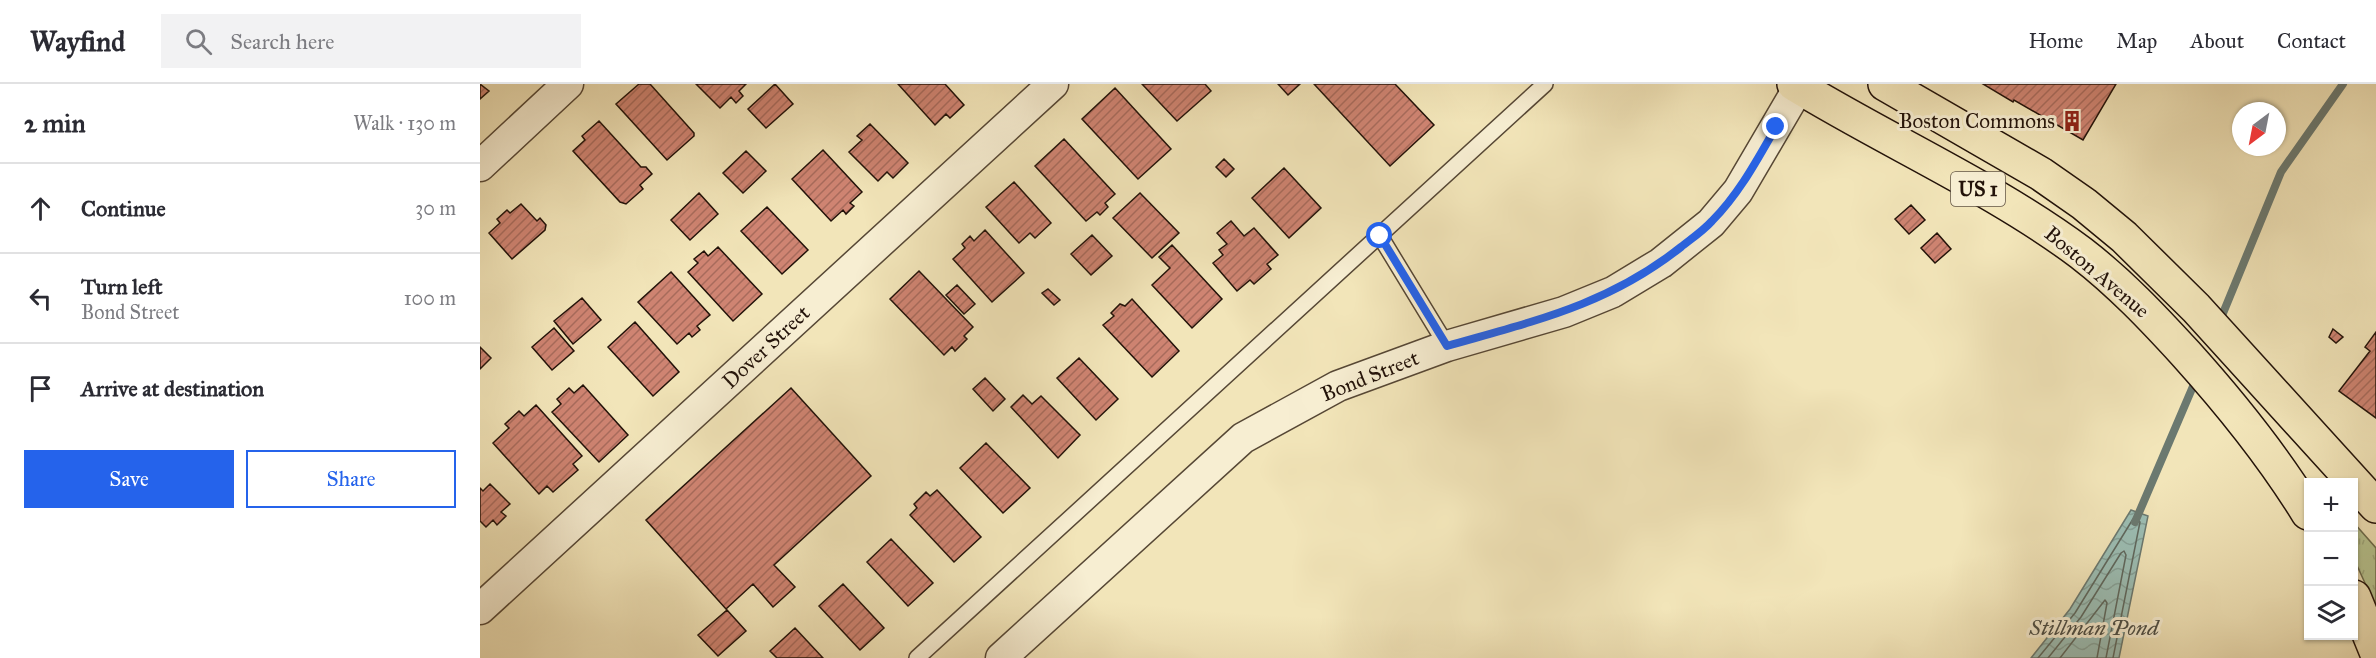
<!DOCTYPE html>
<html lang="en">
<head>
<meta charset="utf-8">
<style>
  :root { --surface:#fff; --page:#f2f2f3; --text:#2b2b33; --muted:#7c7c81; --line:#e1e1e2; --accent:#2563eb }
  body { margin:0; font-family:"IM FELL Great Primer",serif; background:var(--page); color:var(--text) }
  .controls { position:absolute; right:18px; bottom:18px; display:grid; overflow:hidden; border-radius:0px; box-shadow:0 2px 4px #0004 }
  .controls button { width:54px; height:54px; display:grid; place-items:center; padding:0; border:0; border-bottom:2px solid var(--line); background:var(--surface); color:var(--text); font:30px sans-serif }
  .compass { position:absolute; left:1752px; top:18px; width:54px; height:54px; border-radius:50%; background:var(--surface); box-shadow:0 2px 4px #0004; rotate:212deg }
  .stop { position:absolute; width:18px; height:18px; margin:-14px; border:4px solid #2563eb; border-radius:50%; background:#fff }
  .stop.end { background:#2563eb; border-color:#fff; box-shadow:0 2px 6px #0008 }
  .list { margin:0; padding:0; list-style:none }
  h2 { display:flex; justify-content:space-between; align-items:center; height:78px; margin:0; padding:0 24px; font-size:26px }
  h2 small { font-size:20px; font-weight:400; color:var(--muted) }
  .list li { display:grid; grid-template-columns:39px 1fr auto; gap:18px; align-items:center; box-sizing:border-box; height:90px; padding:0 24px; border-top:2px solid var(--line) }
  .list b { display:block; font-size:22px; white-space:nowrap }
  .list p { margin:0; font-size:20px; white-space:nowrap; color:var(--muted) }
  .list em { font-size:20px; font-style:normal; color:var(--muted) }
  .actions { display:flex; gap:12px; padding:18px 24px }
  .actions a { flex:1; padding:14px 0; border:2px solid var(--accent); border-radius:0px; text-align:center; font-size:21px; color:var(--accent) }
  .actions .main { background:var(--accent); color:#fff }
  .icon { flex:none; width:33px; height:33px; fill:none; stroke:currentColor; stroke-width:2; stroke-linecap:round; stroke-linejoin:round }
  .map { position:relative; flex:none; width:1896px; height:574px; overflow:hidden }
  header { display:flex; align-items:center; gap:36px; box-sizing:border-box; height:84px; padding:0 30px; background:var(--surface); border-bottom:2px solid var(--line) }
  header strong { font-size:28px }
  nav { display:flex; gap:33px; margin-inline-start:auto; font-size:21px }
  .search { width:420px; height:54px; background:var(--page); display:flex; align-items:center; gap:15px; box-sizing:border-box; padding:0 21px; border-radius:0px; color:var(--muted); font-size:22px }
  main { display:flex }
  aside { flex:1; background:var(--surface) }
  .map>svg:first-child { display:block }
  .grass { fill:url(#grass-tufts); stroke:#6d6c4d; stroke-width:1.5 }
  .water { fill:url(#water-waves); stroke:#6b7970; stroke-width:1.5 }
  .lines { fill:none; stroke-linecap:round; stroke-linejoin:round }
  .shore { stroke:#5f685e; stroke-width:1.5 }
  .stream { stroke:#6b7970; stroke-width:8 }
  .building { fill:url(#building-hatch); stroke:#221209; stroke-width:1.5 }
  .service-casing { stroke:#564735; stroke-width:18 }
  .minor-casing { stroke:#564735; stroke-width:33 }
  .primary-casing { stroke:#221209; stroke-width:36 }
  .service { stroke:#f7eed2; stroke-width:15 }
  .minor { stroke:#f7eed2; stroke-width:30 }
  .primary { stroke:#f2e5b9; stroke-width:33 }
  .route { stroke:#2563eb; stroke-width:8 }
  .labels { text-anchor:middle; stroke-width:6; stroke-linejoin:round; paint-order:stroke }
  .shield { fill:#f7eed2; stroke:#625445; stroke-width:1.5 }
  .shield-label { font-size:20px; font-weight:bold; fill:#221209 }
  .poi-label { font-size:21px; fill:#221209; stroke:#f7eed2; text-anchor:end }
  .street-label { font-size:21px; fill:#221209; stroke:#f7eed2 }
  .water-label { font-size:22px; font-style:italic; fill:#4d4e45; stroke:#f7eed2 }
</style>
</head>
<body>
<header>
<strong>Wayfind</strong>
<div class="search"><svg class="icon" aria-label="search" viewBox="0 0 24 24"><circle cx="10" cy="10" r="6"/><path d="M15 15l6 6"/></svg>Search here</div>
<nav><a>Home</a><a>Map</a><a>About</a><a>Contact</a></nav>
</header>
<main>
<aside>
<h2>2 min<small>Walk · 130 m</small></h2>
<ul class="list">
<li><svg class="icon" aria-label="ahead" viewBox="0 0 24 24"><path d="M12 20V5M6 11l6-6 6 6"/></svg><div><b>Continue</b></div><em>30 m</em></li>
<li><svg class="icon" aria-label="left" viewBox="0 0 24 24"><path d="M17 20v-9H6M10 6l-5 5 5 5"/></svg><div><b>Turn left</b><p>Bond Street</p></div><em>100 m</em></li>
<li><svg class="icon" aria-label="arrive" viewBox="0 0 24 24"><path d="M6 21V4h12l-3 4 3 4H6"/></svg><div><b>Arrive at destination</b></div></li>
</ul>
<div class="actions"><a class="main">Save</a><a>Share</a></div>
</aside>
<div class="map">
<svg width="1896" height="574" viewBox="0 0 1896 574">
  <defs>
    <pattern id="grass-tufts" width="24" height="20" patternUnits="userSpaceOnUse" patternTransform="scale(1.5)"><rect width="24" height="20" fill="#b8c591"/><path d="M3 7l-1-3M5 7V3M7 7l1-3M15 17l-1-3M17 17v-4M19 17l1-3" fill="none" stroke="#9ea87c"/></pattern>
    <pattern id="water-waves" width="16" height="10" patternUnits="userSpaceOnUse" patternTransform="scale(1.5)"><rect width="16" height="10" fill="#9cbeb4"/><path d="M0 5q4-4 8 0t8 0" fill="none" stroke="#86a299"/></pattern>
    <pattern id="building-hatch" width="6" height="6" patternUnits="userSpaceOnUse" patternTransform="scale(1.5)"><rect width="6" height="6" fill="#cf8472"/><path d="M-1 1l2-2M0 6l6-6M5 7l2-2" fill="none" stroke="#a86b5c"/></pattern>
  </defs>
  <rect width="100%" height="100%" fill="#f2e5b9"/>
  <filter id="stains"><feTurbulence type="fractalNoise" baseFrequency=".00333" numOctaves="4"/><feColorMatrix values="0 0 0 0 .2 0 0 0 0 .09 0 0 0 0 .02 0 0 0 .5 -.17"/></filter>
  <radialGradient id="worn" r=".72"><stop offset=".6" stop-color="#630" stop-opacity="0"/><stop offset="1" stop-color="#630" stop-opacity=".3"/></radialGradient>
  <!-- grass -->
  <path class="grass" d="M1874,439l22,25v59l-22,-48z"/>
  <!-- water -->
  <path class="water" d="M1651,426l17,6 -29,142h-88l39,-49z"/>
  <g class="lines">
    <!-- shore -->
    <path class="shore" d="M1558,574l37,-45 58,-94 3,-1 4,4 -27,136
      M1568,574l33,-41 40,-64 3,-2 2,4 -20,103
      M1580,574l45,-58 2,3 -10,55"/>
    <!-- stream -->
    <path class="stream" d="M1739,239l62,-151 62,-88
      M1655,438l62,-145"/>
  </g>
  <!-- building -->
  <path class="building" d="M0,0l9,7 -9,8z
    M159,0h11l44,49v3l-27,24 -51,-56z
    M216,0h50l-7,7 4,5 -7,7 -5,-6 -11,11z
    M295,0l18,20 -27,24 -18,-19z
    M418,0h47l19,21 -14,13 -4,-4 -11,11z
    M662,0h63l6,7 -34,30z
    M798,0h22l-12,11z
    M834,0h81l39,41 -44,41z
    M1503,0h133l-33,56 -69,-40 -1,2z
    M635,4l56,61 -33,30 -56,-60z
    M119,37l42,46h5l6,7 -12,11 3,4 -17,15 -6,-2 -47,-51 12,-11 -3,-4z
    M390,40l38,39 -15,15 -6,-6 -9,9 -29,-29 13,-12 -5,-4z
    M584,55l51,55 -10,9 3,4 -8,8 -3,-3 -11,9 -51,-55z
    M343,66l39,42 -12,11 4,3 -8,8 -3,-4 -12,11 -39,-42z
    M266,67l20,20 -23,22 -20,-20z
    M744,75l10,10 -8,8 -10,-10z
    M804,84l37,40 -32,30 -37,-40z
    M534,98l37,41 -16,15 -5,-5 -11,10 -33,-36z
    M219,109l19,21 -28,26 -19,-20z
    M660,109l39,40 -27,25 -39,-40z
    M41,120l16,17 3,-3 6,7 -1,5 -33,29 -23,-26 11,-10 -3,-4 10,-9 3,3z
    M1431,121l14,15 -16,14 -14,-15z
    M287,123l41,43 -26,24 -41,-43z
    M751,137l13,15 10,-8 24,27 -11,9 4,5 -17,15 -4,-4 -13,11 -24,-28 10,-8 -4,-5 8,-6 -10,-11z
    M505,146l39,43 -32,29 -39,-43 12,-11 -3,-4 8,-8 4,5z
    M1457,149l14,16 -16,14 -14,-15z
    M612,151l20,21 -21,19 -20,-21z
    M692,161l50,54 -30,29 -40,-43 18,-17 -11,-11z
    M238,163l44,47 -29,27 -45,-49 10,-9 -4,-4 10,-8 4,5z
    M439,187l54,56 -9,9 3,3 -12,12 -3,-4 -8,8 -54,-56z
    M191,188l39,43 -13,11 3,4 -8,7 -3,-4 -12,11 -39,-42z
    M477,201l18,19 -11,10 -18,-19z
    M568,205l12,11 -6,5 -12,-12z
    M102,214l19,22 -28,24 -19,-23z
    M652,215l47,52 -27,26 -49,-52 11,-9 -3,-3 9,-9 5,2z
    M155,238l44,50 -26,24 -45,-49z
    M74,244l20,23 -22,19 -20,-23z
    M1853,245l10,8 -7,6 -7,-6z
    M1896,248v86l-37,-27 31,-40 -5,-4z
    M0,263l11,11 -11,11z
    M599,274l39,41 -22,21 -39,-42z
    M505,294l20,21 -12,12 -20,-22z
    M103,301l45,50 -29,27 -47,-50 9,-8 -4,-5 12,-11 5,5z
    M311,304l80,88 -97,89 21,22 -22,20 -20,-23 -27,25 -80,-89z
    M543,311l9,9 9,-8 39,39 -22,23 -47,-51z
    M56,321l46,51 -9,8 5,6 -25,22 -6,-6 -8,8 -46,-51 16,-15 -4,-4 14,-13 5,5z
    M506,359l44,45 -27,25 -43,-45z
    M10,400l20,20 -9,8 5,4 -9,9 -4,-5 -7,7 -6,-6v-33l3,3z
    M457,406l44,47 -27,25 -44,-47 7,-7 -3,-4 12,-12 4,4z
    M411,455l42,44 -25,23 -41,-44z
    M363,500l41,44 -24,22 -41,-44z
    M247,526l19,21 -28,25 -20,-21z
    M315,544l28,30h-46l-7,-7z"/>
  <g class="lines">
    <defs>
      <path id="service" d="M900,152l67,110
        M437,574l628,-574"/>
      <path id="minor" d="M0,82l88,-82
        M0,525l573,-525
        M521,574l242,-220 95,-52 109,-40 117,-34 49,-20 48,-29 50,-40 27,-32 61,-104"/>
      <path id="primary" d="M1314,0c93,57 200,104 287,169 39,30 72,65 105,101 45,50 87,102 122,159
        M1405,0l156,90 43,30 40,33 72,71 180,198
        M1874,513l22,54"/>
    </defs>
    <!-- service casing -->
    <use href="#service" class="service-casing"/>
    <!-- minor casing -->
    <use href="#minor" class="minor-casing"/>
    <!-- primary casing -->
    <use href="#primary" class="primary-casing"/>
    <!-- service -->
    <use href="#service" class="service"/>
    <!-- minor -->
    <use href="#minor" class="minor"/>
    <!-- primary -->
    <use href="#primary" class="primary"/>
  </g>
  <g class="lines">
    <!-- route -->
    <path class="route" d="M900,152l67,110c87,-25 161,-41 234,-99 10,-8 22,-16 31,-26 27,-27 45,-61 64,-94"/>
  </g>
  <!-- icons -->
  <defs>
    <symbol id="building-bare" viewBox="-9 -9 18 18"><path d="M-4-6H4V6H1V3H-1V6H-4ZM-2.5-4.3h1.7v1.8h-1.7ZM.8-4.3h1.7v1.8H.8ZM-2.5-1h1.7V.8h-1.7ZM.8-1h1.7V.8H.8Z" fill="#8f2418" stroke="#f7eed2" stroke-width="2.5" paint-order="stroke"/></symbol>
  </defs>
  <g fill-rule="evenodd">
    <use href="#building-bare" x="1577" y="22" width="30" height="30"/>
  </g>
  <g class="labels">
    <!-- shield labels -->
    <rect class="shield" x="1471" y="88" width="54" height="34" rx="4.5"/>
    <g class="shield-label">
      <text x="1498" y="112">US 1</text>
    </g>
    <!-- poi labels -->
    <g class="poi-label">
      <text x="1575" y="44">Boston Commons</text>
    </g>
    <!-- street labels -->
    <g class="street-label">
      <text transform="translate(1617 188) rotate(40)" y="7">Boston Avenue</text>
      <text transform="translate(286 263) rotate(-43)" y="7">Dover Street</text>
      <text transform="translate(890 292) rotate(-22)" y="7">Bond Street</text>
    </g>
    <!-- water labels -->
    <g class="water-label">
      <text x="1614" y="551">Stillman Pond</text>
    </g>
  </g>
  <rect width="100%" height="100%" filter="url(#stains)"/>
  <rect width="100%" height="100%" fill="url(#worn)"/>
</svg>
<div class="controls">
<button>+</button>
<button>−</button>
<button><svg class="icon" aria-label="layers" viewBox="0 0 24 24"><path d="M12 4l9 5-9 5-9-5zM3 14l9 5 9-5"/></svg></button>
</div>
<svg class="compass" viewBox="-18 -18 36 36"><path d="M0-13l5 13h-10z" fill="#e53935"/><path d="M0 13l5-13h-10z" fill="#7c7c81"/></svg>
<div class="stop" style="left:900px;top:152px"></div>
<div class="stop end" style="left:1296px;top:43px"></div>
</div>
</main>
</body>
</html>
